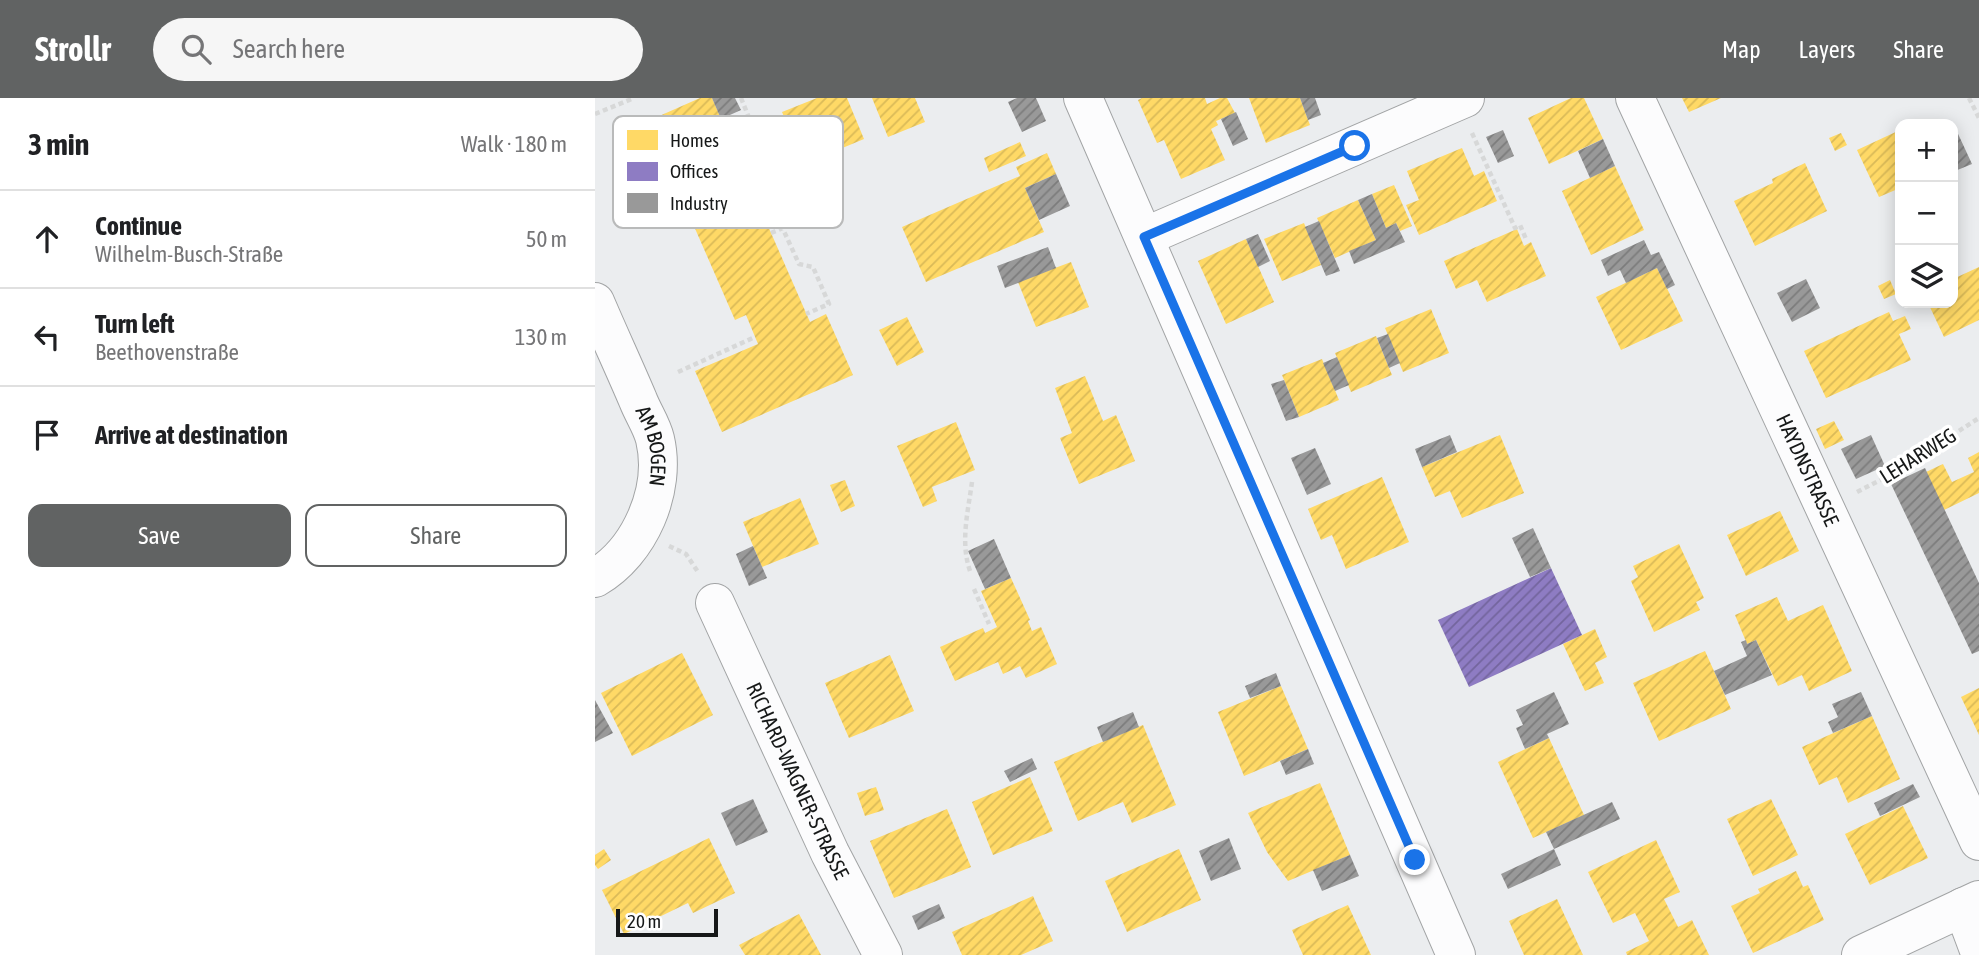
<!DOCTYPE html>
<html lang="en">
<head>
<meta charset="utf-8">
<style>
  :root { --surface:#fff; --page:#f6f6f6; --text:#202124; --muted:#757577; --line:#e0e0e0; --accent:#616363 }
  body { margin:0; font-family:"Asap Condensed",sans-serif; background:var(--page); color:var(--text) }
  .controls { position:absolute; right:21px; top:21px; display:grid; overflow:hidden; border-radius:14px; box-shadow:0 4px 18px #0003 }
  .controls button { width:63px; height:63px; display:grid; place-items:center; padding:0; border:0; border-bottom:2px solid var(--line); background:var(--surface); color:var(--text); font:35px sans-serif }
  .scale { position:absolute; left:21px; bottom:18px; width:102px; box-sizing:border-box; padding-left:7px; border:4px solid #161818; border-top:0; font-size:19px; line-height:24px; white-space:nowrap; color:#161818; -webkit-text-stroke:5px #fff; paint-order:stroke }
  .stop { position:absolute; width:21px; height:21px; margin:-16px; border:5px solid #1a73e8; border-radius:50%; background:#fff }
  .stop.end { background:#1a73e8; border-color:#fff; box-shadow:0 2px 7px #0008 }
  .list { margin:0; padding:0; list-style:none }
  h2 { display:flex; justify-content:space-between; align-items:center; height:91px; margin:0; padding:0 28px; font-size:30px }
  h2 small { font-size:23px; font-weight:400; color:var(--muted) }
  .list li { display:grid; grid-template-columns:46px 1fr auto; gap:21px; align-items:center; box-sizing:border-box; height:98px; padding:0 28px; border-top:2px solid var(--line) }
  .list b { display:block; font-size:26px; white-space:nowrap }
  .list p { margin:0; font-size:23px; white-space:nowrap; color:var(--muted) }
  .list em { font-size:23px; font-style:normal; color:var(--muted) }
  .actions { display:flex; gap:14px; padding:21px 28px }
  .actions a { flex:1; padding:16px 0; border:2px solid var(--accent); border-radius:14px; text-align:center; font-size:24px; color:var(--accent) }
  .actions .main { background:var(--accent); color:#fff }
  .icon { flex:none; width:38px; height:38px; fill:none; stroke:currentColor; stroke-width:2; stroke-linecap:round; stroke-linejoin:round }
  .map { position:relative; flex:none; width:1384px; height:857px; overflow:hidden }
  header { display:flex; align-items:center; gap:42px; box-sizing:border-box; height:98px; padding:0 35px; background:var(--accent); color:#fff }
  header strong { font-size:33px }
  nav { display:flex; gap:38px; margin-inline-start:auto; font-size:24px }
  .search { width:490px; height:63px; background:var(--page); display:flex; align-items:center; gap:18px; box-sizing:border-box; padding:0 24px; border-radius:38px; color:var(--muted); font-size:26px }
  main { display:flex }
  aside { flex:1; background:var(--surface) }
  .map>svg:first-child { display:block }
  .homes { fill:url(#homes-hatch) }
  .offices { fill:url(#offices-hatch) }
  .industry { fill:url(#industry-hatch) }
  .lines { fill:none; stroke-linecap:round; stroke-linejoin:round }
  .minor-casing { stroke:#a2a4a5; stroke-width:40 }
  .path { stroke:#d7d8d8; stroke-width:4.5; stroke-dasharray:5 3.5; stroke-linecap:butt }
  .minor { stroke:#fcfcfd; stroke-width:38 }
  .route { stroke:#1a73e8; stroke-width:9 }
  .labels { text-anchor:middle; stroke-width:7; stroke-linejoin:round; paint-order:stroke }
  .street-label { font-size:21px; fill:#161818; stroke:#fff }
  .key { fill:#fff; stroke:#b9baba; stroke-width:2 }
  .key-label { font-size:19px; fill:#161818 }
</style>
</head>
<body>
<header>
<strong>Strollr</strong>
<div class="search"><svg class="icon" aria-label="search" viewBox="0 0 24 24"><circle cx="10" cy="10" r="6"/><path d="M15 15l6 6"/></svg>Search here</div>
<nav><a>Map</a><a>Layers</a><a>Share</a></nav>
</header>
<main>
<aside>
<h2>3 min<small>Walk · 180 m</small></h2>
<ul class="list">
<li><svg class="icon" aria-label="ahead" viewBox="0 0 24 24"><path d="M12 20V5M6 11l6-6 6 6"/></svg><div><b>Continue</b><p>Wilhelm-Busch-Straße</p></div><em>50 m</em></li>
<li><svg class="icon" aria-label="left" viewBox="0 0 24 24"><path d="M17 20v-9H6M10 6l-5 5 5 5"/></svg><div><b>Turn left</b><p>Beethovenstraße</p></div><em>130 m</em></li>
<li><svg class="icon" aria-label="arrive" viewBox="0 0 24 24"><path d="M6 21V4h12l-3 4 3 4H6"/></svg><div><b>Arrive at destination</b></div></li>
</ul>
<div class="actions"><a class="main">Save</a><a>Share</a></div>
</aside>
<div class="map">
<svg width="1384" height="857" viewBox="0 0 1384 857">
  <defs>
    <pattern id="homes-hatch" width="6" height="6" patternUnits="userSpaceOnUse" patternTransform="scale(1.75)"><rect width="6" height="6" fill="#ffd966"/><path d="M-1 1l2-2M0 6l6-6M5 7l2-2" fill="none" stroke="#daba58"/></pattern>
    <pattern id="offices-hatch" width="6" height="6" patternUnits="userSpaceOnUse" patternTransform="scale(1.75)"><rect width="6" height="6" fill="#8e7cc3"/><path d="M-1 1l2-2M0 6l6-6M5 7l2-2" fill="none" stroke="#73659d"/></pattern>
    <pattern id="industry-hatch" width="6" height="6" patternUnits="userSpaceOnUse" patternTransform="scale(1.75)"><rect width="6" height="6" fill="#999"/><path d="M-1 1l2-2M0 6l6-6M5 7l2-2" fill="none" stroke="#7c7c7c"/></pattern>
  </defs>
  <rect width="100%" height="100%" fill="#ebedef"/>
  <!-- homes -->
  <path class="homes" d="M105,0h12l98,224 16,-8 27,61 -131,57 -27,-61 63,-27 -12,-29 -11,5 -87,-199z
    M222,0h30l17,41 -60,25 -22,-52z
    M277,0h43l10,24 -37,15z
    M547,0h63l2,6 13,-6h7l8,15 -19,8 2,4 -7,4 14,31 -44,19 -17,-39 -7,3 -19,-43z
    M654,0h51l10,27 -44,18z
    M976,0h13l19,41 -54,25 -21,-46z
    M1087,0h39l-32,14z
    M1305,32v58l-21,9 -22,-47z
    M1246,35l6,12 -12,6 -6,-13z
    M425,44l6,14 -37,16 -5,-14z
    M867,50l12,28 10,-5 13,30 -78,34 -13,-30 13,-5 -12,-29z
    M452,55l9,21 -31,14 19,44 -118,50 -24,-55 118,-51 -4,-9z
    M1210,65l22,48 -72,35 -21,-45 39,-18 -1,-4z
    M1020,68l29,64 -53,25 -29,-64z
    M799,87l18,41 -12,5 -4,-8 -10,5 -14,-34z
    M763,102l18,40 -41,18 -18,-40z
    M709,125l17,42 -39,16 -18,-42z
    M922,131l7,17 7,-4 15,34 -59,26 -10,-22 -21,9 -12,-28z
    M651,141l28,63 -48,22 -28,-63z
    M476,164l18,45 -53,20 -18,-45z
    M1384,169v53l-35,17 -16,-34h25v-24z
    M1062,170l26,53 -62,29 -25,-53z
    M1295,182l6,14 -12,5 -6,-13z
    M836,211l18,44 -46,19 -18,-44z
    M1294,214l4,9 12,-5 6,13 -12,5 12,26 -85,38 -22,-47z
    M312,219l17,35 -27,14 -18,-36z
    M781,238l16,39 -41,17 -16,-39z
    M727,261l17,41 -40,17 -17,-42z
    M490,278l18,45 13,-6 19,46 -56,23 -19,-46 12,-5 -17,-45z
    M1239,323l10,19 -19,9 -9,-20z
    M361,324l19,48 -43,17 5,14 -14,6 -26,-61z
    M905,337l24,58 -62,25 -12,-27 -15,6 -13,-30z
    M1384,354v41l-35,17 -18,-38 17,-8 9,18 22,-10 -6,-14z
    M787,379l27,65 -63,27 -14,-34 -11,5 -13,-31z
    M250,382l10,26 -14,6 -11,-27z
    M205,400l19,46 -57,23 -19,-45z
    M1185,413l19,40 -53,25 -19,-41z
    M1084,446l25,54 -8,4 4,8 -46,22 -23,-51 7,-4 -5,-11z
    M416,480l19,42 -2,1 4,10 9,-4 16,37 -31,14 -6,-12 -17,8 -5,-12 -43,19 -15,-34 43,-19 2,5 12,-6 -16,-36z
    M1182,499l11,24 35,-16 29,66 -43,20 -7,-16 -24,11 -22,-46 -9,4 -12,-29z
    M1000,531l12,28 -12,6 9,20 -19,8 -22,-47z
    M1110,553l26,58 -72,32 -26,-58z
    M87,555l31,62 -81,41 -31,-63z
    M295,557l24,56 -65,27 -24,-55z
    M686,588l27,63 -64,27 -26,-64z
    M1384,590v47l-18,-38z
    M1277,618l28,63 -52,24 -11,-26 -18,8 -17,-38z
    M548,627l33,80 -44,18 -9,-21 -45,19 -24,-59z
    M954,640l35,77 -51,23 -35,-76z
    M435,679l23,54 -60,24 -21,-53z
    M725,685l30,72 -62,26 -21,-29 -19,-39z
    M281,689l8,23 -19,6 -8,-23z
    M1176,701l27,56 -45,21 -26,-57z
    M1308,708l25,52 -58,27 -25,-51z
    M352,711l24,58 -77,31 -24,-57z
    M114,740l26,55 -42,20 -5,-10 -64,31 -22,-44z
    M1061,742l24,52 -16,7 14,28 14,-7 17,35h-82l-1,-3 23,-11 -14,-28 -22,10 -25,-51z
    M9,751l7,11 -13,9 -3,-4v-10z
    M584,751l22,51 -74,32 -22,-51z
    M1201,773l7,16 5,-2 16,35 -71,33 -22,-47 29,-13 -2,-4z
    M438,798l20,45 -32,14h-59l-10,-23z
    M962,801l26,56h-59l-15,-34z
    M753,807l23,50h-68l-11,-25z
    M204,816l22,41h-76l-6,-10z"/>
  <!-- offices -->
  <path class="offices" d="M956,470l31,67 -113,52 -31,-67z"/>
  <!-- industry -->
  <path class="industry" d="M117,0h23l6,12 -20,9z
    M422,0h19l10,23 -24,11 -14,-30z
    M705,0h15l6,17 -13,5z
    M641,14l12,27 -15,7 -12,-27z
    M1358,25l19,41 -17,7 -2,-6z
    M908,32l11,26 -16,7 -12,-26z
    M1008,41l12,27 -25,12 -12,-27z
    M461,76l14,32 -31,14 -14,-32z
    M777,96l14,34 10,-5 9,19 -51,22 -5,-13 27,-11 -18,-40z
    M724,123l21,50 -14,5 -21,-49z
    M663,136l12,27 -12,6 -12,-28z
    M1049,142l7,15 8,-3 16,33 -8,4 -10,-21 -31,15 -6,-13 -12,6 -7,-16z
    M453,149l8,21 -51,20 -8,-22z
    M1211,181l14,29 -28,14 -15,-29z
    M793,236l12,29 -11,5 -12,-30z
    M742,259l12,28 -14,6 -12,-28z
    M689,282l15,37 -13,4 -15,-37z
    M855,337l7,17 -35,15 -7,-18z
    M1276,337l14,31 -29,13 -15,-30z
    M720,350l16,36 -24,11 -16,-37z
    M1330,370l54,115v68l-7,3 -81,-170z
    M938,430l18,40 -21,9 -18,-39z
    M399,441l17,39 -26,11 -17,-38z
    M158,448l14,32 -18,8 -13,-32z
    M1151,542l1,4 9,-4 16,35 -47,20 -11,-24 33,-15 -6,-14z
    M681,575l5,13 -31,12 -5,-12z
    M959,594l15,32 -22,10 2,4 -24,11 -9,-21 7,-3 -7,-15z
    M1266,594l11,24 -39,17 -5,-11 10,-5 -6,-13z
    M0,602l18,33 -18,9z
    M538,614l6,15 -36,15 -6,-15z
    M713,651l6,15 -28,11 -6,-14z
    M437,660l5,11 -27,13 -6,-11z
    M1318,686l7,13 -40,19 -6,-13z
    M158,701l15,33 -32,14 -15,-33z
    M1017,704l8,17 -66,30 7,16 -53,24 -7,-15 53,-25 -8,-17z
    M634,740l12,31 -30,12 -12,-30z
    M755,757l9,21 -37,15 -9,-21z
    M344,806l6,14 -27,12 -6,-14z"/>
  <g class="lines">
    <defs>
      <g id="minor">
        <path d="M488,0l373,857"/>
        <path id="s1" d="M1040,0l344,743"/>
        <path d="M549,139l321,-139"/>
        <path id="s2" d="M0,204c14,33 29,65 43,98 5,13 14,26 17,39 12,51 -15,113 -60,139"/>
        <path id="s3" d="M120,505l115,250 53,102"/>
        <path d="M1368,809l16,43"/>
        <path d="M1266,857l118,-55"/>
      </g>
    </defs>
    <!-- minor casing -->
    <use href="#minor" class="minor-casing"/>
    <!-- path -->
    <path class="path" d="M146,0l11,27 -3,30 50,109 14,3 16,37 -23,10
      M1374,0l10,20
      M0,16l39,-16
      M877,35l43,95 5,-3 6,14
      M133,37l24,-10
      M176,135l12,-5
      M83,274l77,-35
      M1262,394l37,-19 85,-55
      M74,448l17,8 12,18
      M375,473c-10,-29 -2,-59 2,-89
      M379,491l15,35"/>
    <!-- minor -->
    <use href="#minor" class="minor"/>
  </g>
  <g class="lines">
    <!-- route -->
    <path class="route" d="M760,48l-211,91 271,623"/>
  </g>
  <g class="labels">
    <!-- street labels -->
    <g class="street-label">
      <text dy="7" stroke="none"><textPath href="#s2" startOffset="156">AM BOGEN</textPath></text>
      <text transform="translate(1323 358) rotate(-32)" y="7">LEHARWEG</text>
      <text dy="7" stroke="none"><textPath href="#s1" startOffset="410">HAYDNSTRASSE</textPath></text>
      <text dy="7" stroke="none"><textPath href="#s3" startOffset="196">RICHARD-WAGNER-STRASSE</textPath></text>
    </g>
  </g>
  <!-- legend -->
  <rect x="18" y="18" width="230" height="112" rx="10" class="key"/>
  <rect x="32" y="32" width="31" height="20" fill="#ffd966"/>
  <rect x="32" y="64" width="31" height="19" fill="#8e7cc3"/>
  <rect x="32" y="95" width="31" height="20" fill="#999"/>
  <g class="key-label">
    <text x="75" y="49">Homes</text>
    <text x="75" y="80">Offices</text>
    <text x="75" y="112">Industry</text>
  </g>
</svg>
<div class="controls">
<button>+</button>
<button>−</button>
<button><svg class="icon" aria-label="layers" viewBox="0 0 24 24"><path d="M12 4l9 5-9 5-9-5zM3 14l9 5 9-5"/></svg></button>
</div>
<div class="scale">20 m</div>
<div class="stop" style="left:760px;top:48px"></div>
<div class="stop end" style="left:820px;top:762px"></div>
</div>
</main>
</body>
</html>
